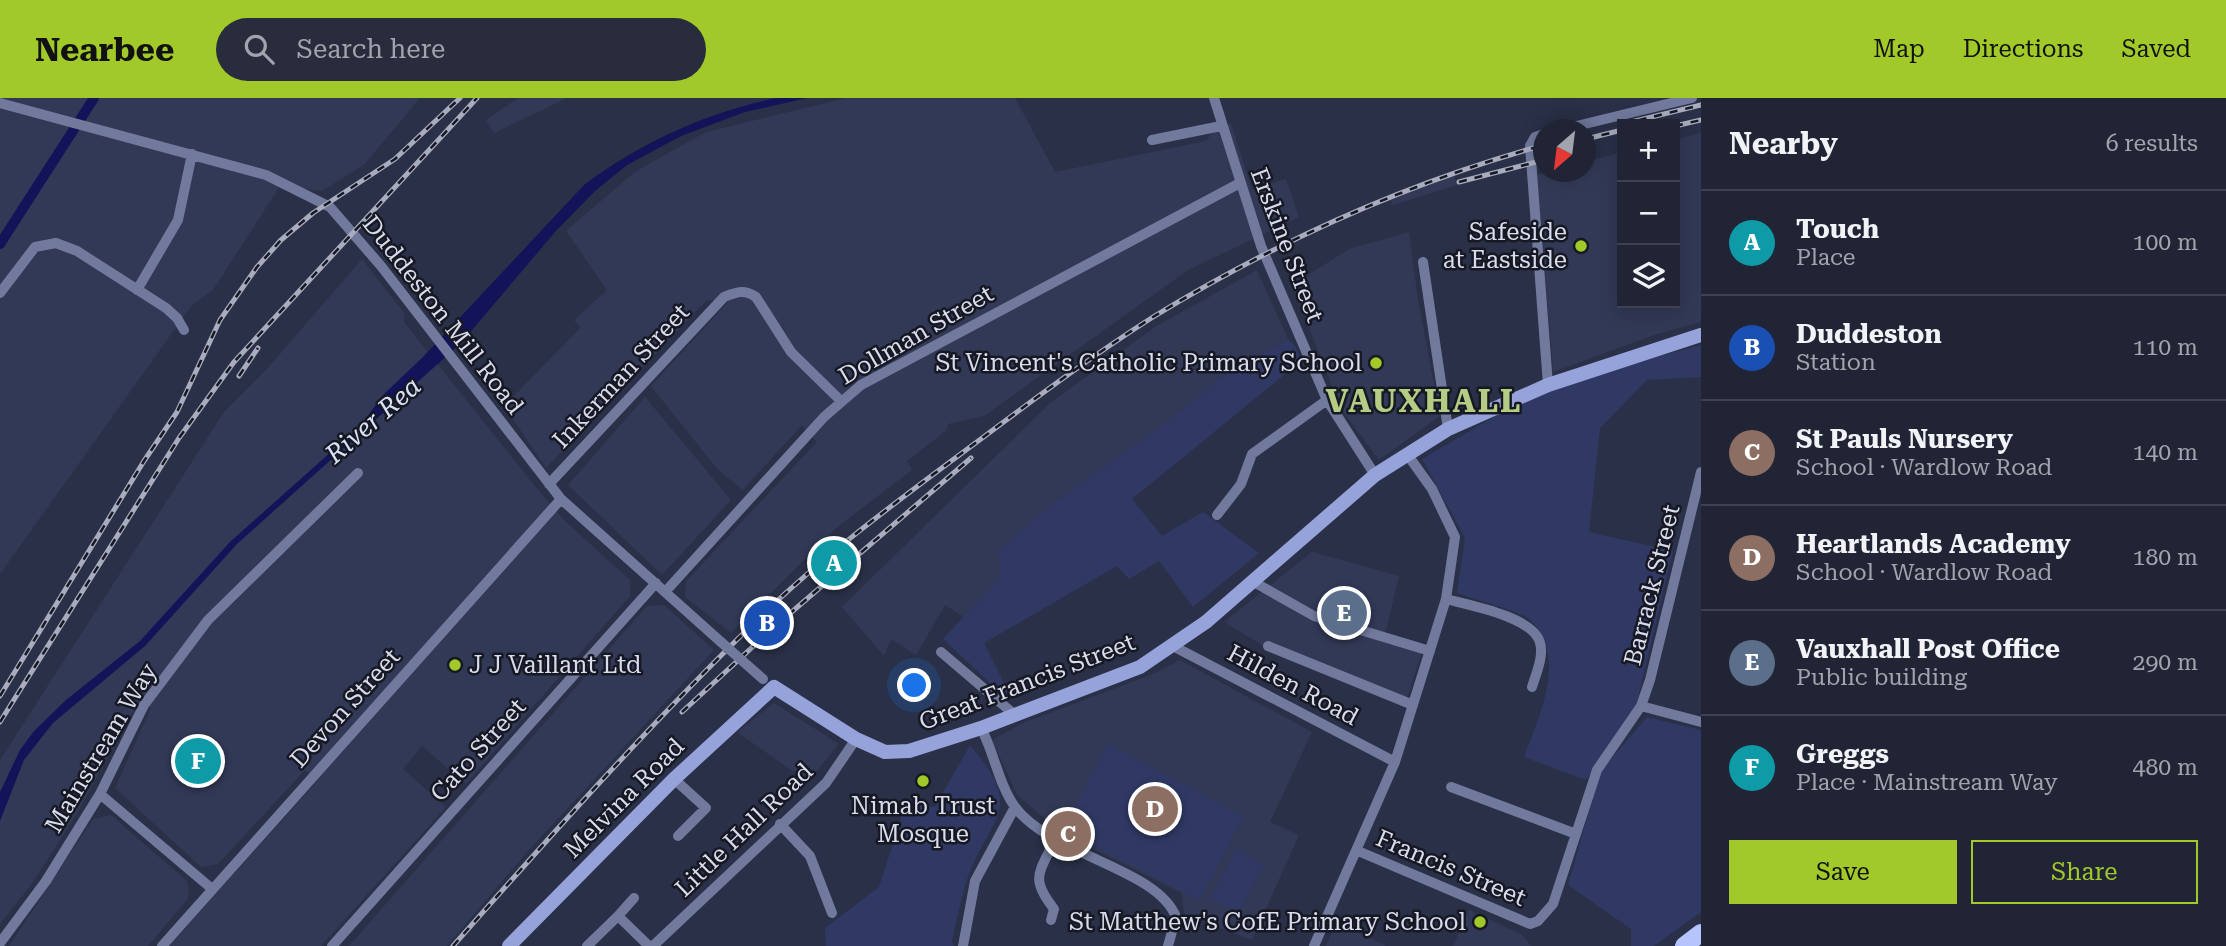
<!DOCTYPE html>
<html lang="en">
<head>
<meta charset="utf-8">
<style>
  :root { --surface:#202435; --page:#282c3d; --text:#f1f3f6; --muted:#a2a4ad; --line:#3d4150; --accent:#a1c929 }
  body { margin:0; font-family:"Roboto Serif",serif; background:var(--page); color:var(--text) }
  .controls { position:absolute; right:21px; top:21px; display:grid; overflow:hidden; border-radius:0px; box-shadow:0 4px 18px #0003 }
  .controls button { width:63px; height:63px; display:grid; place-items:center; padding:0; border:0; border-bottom:2px solid var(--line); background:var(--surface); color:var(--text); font:35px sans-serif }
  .compass { position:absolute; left:1533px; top:21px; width:63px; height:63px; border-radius:50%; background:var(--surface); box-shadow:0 4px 18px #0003; rotate:208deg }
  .you { position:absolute; left:915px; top:588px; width:24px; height:24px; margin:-18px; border:5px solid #fff; border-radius:50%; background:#1a73e8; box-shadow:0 0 0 10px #1a73e833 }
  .badge { display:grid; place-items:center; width:46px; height:46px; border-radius:50%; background:var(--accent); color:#fff; font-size:23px; font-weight:700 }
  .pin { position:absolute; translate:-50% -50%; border:4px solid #fff; box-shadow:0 2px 7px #0006 }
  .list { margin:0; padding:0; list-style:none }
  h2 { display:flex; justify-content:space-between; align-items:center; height:91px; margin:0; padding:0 28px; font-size:30px }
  h2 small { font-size:23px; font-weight:400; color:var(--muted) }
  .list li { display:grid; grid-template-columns:46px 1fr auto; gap:21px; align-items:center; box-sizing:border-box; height:105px; padding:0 28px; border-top:2px solid var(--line) }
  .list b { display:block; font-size:26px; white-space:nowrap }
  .list p { margin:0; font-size:23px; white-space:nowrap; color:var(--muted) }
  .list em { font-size:23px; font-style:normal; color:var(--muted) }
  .actions { display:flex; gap:14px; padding:21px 28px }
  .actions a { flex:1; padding:16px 0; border:2px solid var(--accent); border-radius:0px; text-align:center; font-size:24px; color:var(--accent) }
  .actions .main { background:var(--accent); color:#111 }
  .icon { flex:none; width:38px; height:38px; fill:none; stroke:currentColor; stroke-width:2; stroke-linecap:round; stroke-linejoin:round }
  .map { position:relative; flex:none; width:1701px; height:848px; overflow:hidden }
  header { display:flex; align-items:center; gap:42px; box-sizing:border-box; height:98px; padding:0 35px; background:var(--accent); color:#111 }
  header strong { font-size:33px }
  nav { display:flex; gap:38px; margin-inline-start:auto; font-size:24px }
  .search { width:490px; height:63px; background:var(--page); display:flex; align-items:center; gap:18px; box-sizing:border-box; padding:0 24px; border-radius:38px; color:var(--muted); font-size:26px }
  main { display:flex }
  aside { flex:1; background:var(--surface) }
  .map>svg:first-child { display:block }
  .built { fill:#323956 }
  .green { fill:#303964 }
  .water { fill:#131359 }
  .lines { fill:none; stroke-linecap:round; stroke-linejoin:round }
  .canal { stroke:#131359; stroke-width:10 }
  .street { stroke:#717a9d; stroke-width:10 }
  .secondary { stroke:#95a3da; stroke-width:14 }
  .primary { stroke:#b5c4fd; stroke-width:18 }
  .rail-casing { stroke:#a8acbe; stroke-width:5 }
  .rail { stroke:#161923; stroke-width:2.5; stroke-dasharray:8; stroke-linecap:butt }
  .street-bridge { stroke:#717a9d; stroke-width:10 }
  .poi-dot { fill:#a1c929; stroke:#161923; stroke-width:2.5 }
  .labels { text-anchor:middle; stroke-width:5; stroke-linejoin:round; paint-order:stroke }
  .poi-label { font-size:24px; fill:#d8dceb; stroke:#161923; text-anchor:end }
  .street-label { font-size:24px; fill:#d8dceb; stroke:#161923 }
  .water-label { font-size:26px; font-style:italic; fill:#dbe1f6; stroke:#161923 }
  .district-label { font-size:32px; font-weight:bold; letter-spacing:2px; fill:#b4cc83; stroke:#161923 }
</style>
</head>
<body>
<header>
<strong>Nearbee</strong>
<div class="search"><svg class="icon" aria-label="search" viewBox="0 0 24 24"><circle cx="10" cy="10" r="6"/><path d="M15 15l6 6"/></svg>Search here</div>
<nav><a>Map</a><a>Directions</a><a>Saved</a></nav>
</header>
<main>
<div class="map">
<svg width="1701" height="848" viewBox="0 0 1701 848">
  <rect width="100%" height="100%" fill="#2a3047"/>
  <!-- built -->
  <path class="built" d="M0,0h420l-55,66 -43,27 -42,-5 -67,104 -21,15 -192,269z
    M518,0h49l-73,35 -8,-13z
    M846,0h169l40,74 151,-31 6,-8 19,-10 21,67 34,-11 13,38 -111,53 -204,146 -36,8 -1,6 -40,31 5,9 -76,58 -105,105 -46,-36 1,-16 131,-139 -15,-17 -59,65 -25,-20 -67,-84 77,-84 -21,-2 -161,168 -42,-62 77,-79 -7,-7 33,-30 -41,-59 70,-60 70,-39z
    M1701,35v189l-44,12 -104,38 -16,-198 49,-2v-10l36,-10v151h53v-164z
    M1452,73l5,14 -64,20 -4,-9z
    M1409,134l9,68 22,116 -61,44 -38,-51 -49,-124 57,-36z
    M362,161l42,54v9l135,169 27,31 64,58v16l-164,188 -44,-38 -19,23 43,38 -125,139h-152l149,-166 -13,-10 -87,94 -17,3 -86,-79 36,-80 -12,-8 -61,112 -47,73 -31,39v-164l224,-348 42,-42z
    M1257,172l31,69 -65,37 -61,50 -114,81 -48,71 -36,39 -19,-12 -29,50 -25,-16 -7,17 -42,-49 208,-204 108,-78z
    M645,299l86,103 -69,75 -94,-90z
    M1312,454l87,24 -14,59 39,10 -18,56 -129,-47 -53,-32z
    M664,507l50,45 -186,201 -81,95h-98l298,-340z
    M1180,562l132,72 -42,90 29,13 -47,105 -68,-25 -2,-22 -120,-60 -45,-38 -25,-55 31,-17 130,-49z
    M774,605l65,41 -31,38 -71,-50z
    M111,717l76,66 2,12 -2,7 -39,46h-139l84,-127z
    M1469,812l52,24 10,12h-78z
    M1336,824l50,24h-60z"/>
  <!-- green -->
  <path class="green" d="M1288,241l8,8 5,14 -169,138 30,37 41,-24 56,41 -66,54 -34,-46 -30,18 -12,-13 -133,77 28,56h-5l-64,-60 57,-61 -1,-27 46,-42 119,-85 59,-48z
    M1701,247v32l-54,3 -47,48 -11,104 84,19 -38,159 -49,70 -62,-23c15,-41 45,-102 5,-138 -8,-7 -58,-21 -72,-26l8,-55 -43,-79 75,-44 89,-39z
    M1647,619l54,13v182l-47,34h-23v-17l-63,-44 32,-113z
    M1108,646l135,72 -44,85 -136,-73z
    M970,647c56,66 21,69 -2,132 -7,20 -11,43 -16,64l2,5h-128l-1,-18 54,-41 27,-84 29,4z
    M1236,751l28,16 -25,48 -29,-15z"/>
  <!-- water -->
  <path class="water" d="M776,0h31l-62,14 -64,24 -54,29 -33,27 -39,40 -94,111 -224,201 -92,102 -92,77 -29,37 -24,61v-29l20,-42 14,-19 32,-31 74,-59 90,-99 130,-116 24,-32 39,-37 161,-172c57,-43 122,-72 192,-87z"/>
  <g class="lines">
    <!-- canal -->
    <path class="canal" d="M0,146l94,-146"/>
    <!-- street -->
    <path class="street" d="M1214,0l47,148 66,154 48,75
      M0,5l266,72 64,32 51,59 180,233 160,143
      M1560,32l132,-32
      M1544,36l-9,3 -5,9 18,239
      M1152,42l69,-14
      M1423,164l25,167
      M137,192l41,-70 14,-66
      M0,195l35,-46 21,-4 21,8 89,57 11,10 7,12
      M549,386l175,-187c13,-5 20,-8 32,0l35,55 50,49
      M1217,417l24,-31 11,-30 75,-54
      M1252,483l62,35 116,35
      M665,494l159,-175 37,-32 379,-202
      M1446,501c23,6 88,18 94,44 4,13 -4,31 -8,44
      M1171,547l224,117
      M1268,548l145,59
      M941,554l74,63
      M1641,608l60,16
      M981,630c13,24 18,57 34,79 35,48 142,61 161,110l-8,29
      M674,681l32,29 -28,28
      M1451,689l125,47
      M100,696l111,94
      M780,726l30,32 22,57
      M1358,753l172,73 8,-3 15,-17 44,-134 44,-64 9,-26 51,-208
      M618,818l16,-18
      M1051,822l3,-11c-25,-32 -14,-36 1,-70
      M0,845l46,-62 54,-87 44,-89 64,-85 150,-147
      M162,848l399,-447
      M332,848l324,-363
      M587,848l31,-30 31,30
      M653,848l173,-163 30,-44
      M963,848l12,-65 40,-74
      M1314,848l81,-184 51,-163 9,-62 -23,-48 -25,-35"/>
    <!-- secondary -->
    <path class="secondary" d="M509,848l165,-167 100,-92 82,52 29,13 24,-1 72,-23 159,-61 66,-45 169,-147 73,-46 100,-44 153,-50"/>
    <!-- primary -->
    <path class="primary" d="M1684,848l17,-13"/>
    <defs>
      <path id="rail" d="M1623,26l78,-19
        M1675,28l26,-6
        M1586,41l36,-9
        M1459,84l85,-22
        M239,278l19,-28
        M0,598l144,-235 33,-49 43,-92 37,-53 24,-27 32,-27 82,-54 65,-61
        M682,614l91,-84 198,-170
        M0,624l179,-284 55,-76 243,-264
        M453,848c99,-112 199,-224 306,-328 63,-61 133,-113 203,-165 63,-47 125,-94 191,-136 121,-74 254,-134 391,-172"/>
    </defs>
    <!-- rail casing -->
    <use href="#rail" class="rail-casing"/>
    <!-- rail -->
    <use href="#rail" class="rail"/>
    <!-- street-bridge -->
    <path class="street-bridge" d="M721,544l42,37"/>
  </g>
  <!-- markers -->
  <g class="poi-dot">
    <circle cx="1581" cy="148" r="7"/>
    <circle cx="1376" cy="265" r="7"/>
    <circle cx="455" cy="567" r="7"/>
    <circle cx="923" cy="683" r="7"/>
    <circle cx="1480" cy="824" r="7"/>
  </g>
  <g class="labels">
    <!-- poi labels -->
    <g class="poi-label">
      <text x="1567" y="142">Safeside<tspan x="1567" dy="28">at Eastside</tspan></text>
      <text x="1362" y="273">St Vincent's Catholic Primary School</text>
      <text x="469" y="575" text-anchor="start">J J Vaillant Ltd</text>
      <text x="923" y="716" text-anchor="middle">Nimab Trust<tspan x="923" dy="28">Mosque</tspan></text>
      <text x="1466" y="832">St Matthew's CofE Primary School</text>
    </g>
    <!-- street labels -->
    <g class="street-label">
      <text transform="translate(1287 147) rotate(69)" y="8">Erskine Street</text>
      <text transform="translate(443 217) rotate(52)" y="8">Duddeston Mill Road</text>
      <text transform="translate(916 237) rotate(-30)" y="8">Dollman Street</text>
      <text transform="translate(621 278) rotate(-47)" y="8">Inkerman Street</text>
      <text transform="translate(1652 487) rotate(-76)" y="8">Barrack Street</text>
      <text transform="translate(1027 584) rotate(-21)" y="8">Great Francis Street</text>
      <text transform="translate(1293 587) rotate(28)" y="8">Hilden Road</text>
      <text transform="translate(345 610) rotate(-48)" y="8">Devon Street</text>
      <text transform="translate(101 650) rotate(-59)" y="8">Mainstream Way</text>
      <text transform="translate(478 652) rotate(-48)" y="8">Cato Street</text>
      <text transform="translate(624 700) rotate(-45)" y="8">Melvina Road</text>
      <text transform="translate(744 732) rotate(-44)" y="8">Little Hall Road</text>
      <text transform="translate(1451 770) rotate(23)" y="8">Francis Street</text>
    </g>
    <!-- water labels -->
    <g class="water-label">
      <text transform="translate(373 322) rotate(-41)" y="9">River Rea</text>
    </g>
    <!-- district labels -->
    <g class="district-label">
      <text x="1424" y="314">VAUXHALL</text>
    </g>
  </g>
</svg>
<div class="controls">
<button>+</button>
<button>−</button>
<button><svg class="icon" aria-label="layers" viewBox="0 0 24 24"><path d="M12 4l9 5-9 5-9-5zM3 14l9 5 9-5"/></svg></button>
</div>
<svg class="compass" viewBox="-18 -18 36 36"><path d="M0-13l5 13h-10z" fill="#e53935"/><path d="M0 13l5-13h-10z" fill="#a2a4ad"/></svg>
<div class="you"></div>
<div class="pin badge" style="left:834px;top:465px;background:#0f9aa8">A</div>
<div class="pin badge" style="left:767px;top:525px;background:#1a4fb4">B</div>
<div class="pin badge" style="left:1068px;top:736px;background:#8d6e63">C</div>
<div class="pin badge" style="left:1155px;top:711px;background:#8d6e63">D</div>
<div class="pin badge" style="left:1344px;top:515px;background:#5c6f8a">E</div>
<div class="pin badge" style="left:198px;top:663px;background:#0f9aa8">F</div>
</div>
<aside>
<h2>Nearby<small>6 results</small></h2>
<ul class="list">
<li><span class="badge" style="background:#0f9aa8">A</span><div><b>Touch</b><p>Place</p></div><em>100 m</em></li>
<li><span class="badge" style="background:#1a4fb4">B</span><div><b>Duddeston</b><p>Station</p></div><em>110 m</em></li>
<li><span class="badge" style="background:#8d6e63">C</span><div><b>St Pauls Nursery</b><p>School · Wardlow Road</p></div><em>140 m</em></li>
<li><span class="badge" style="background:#8d6e63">D</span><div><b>Heartlands Academy</b><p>School · Wardlow Road</p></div><em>180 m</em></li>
<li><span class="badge" style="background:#5c6f8a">E</span><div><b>Vauxhall Post Office</b><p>Public building</p></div><em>290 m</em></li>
<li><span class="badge" style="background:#0f9aa8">F</span><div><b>Greggs</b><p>Place · Mainstream Way</p></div><em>480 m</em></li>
</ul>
<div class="actions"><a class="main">Save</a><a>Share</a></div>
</aside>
</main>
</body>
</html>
